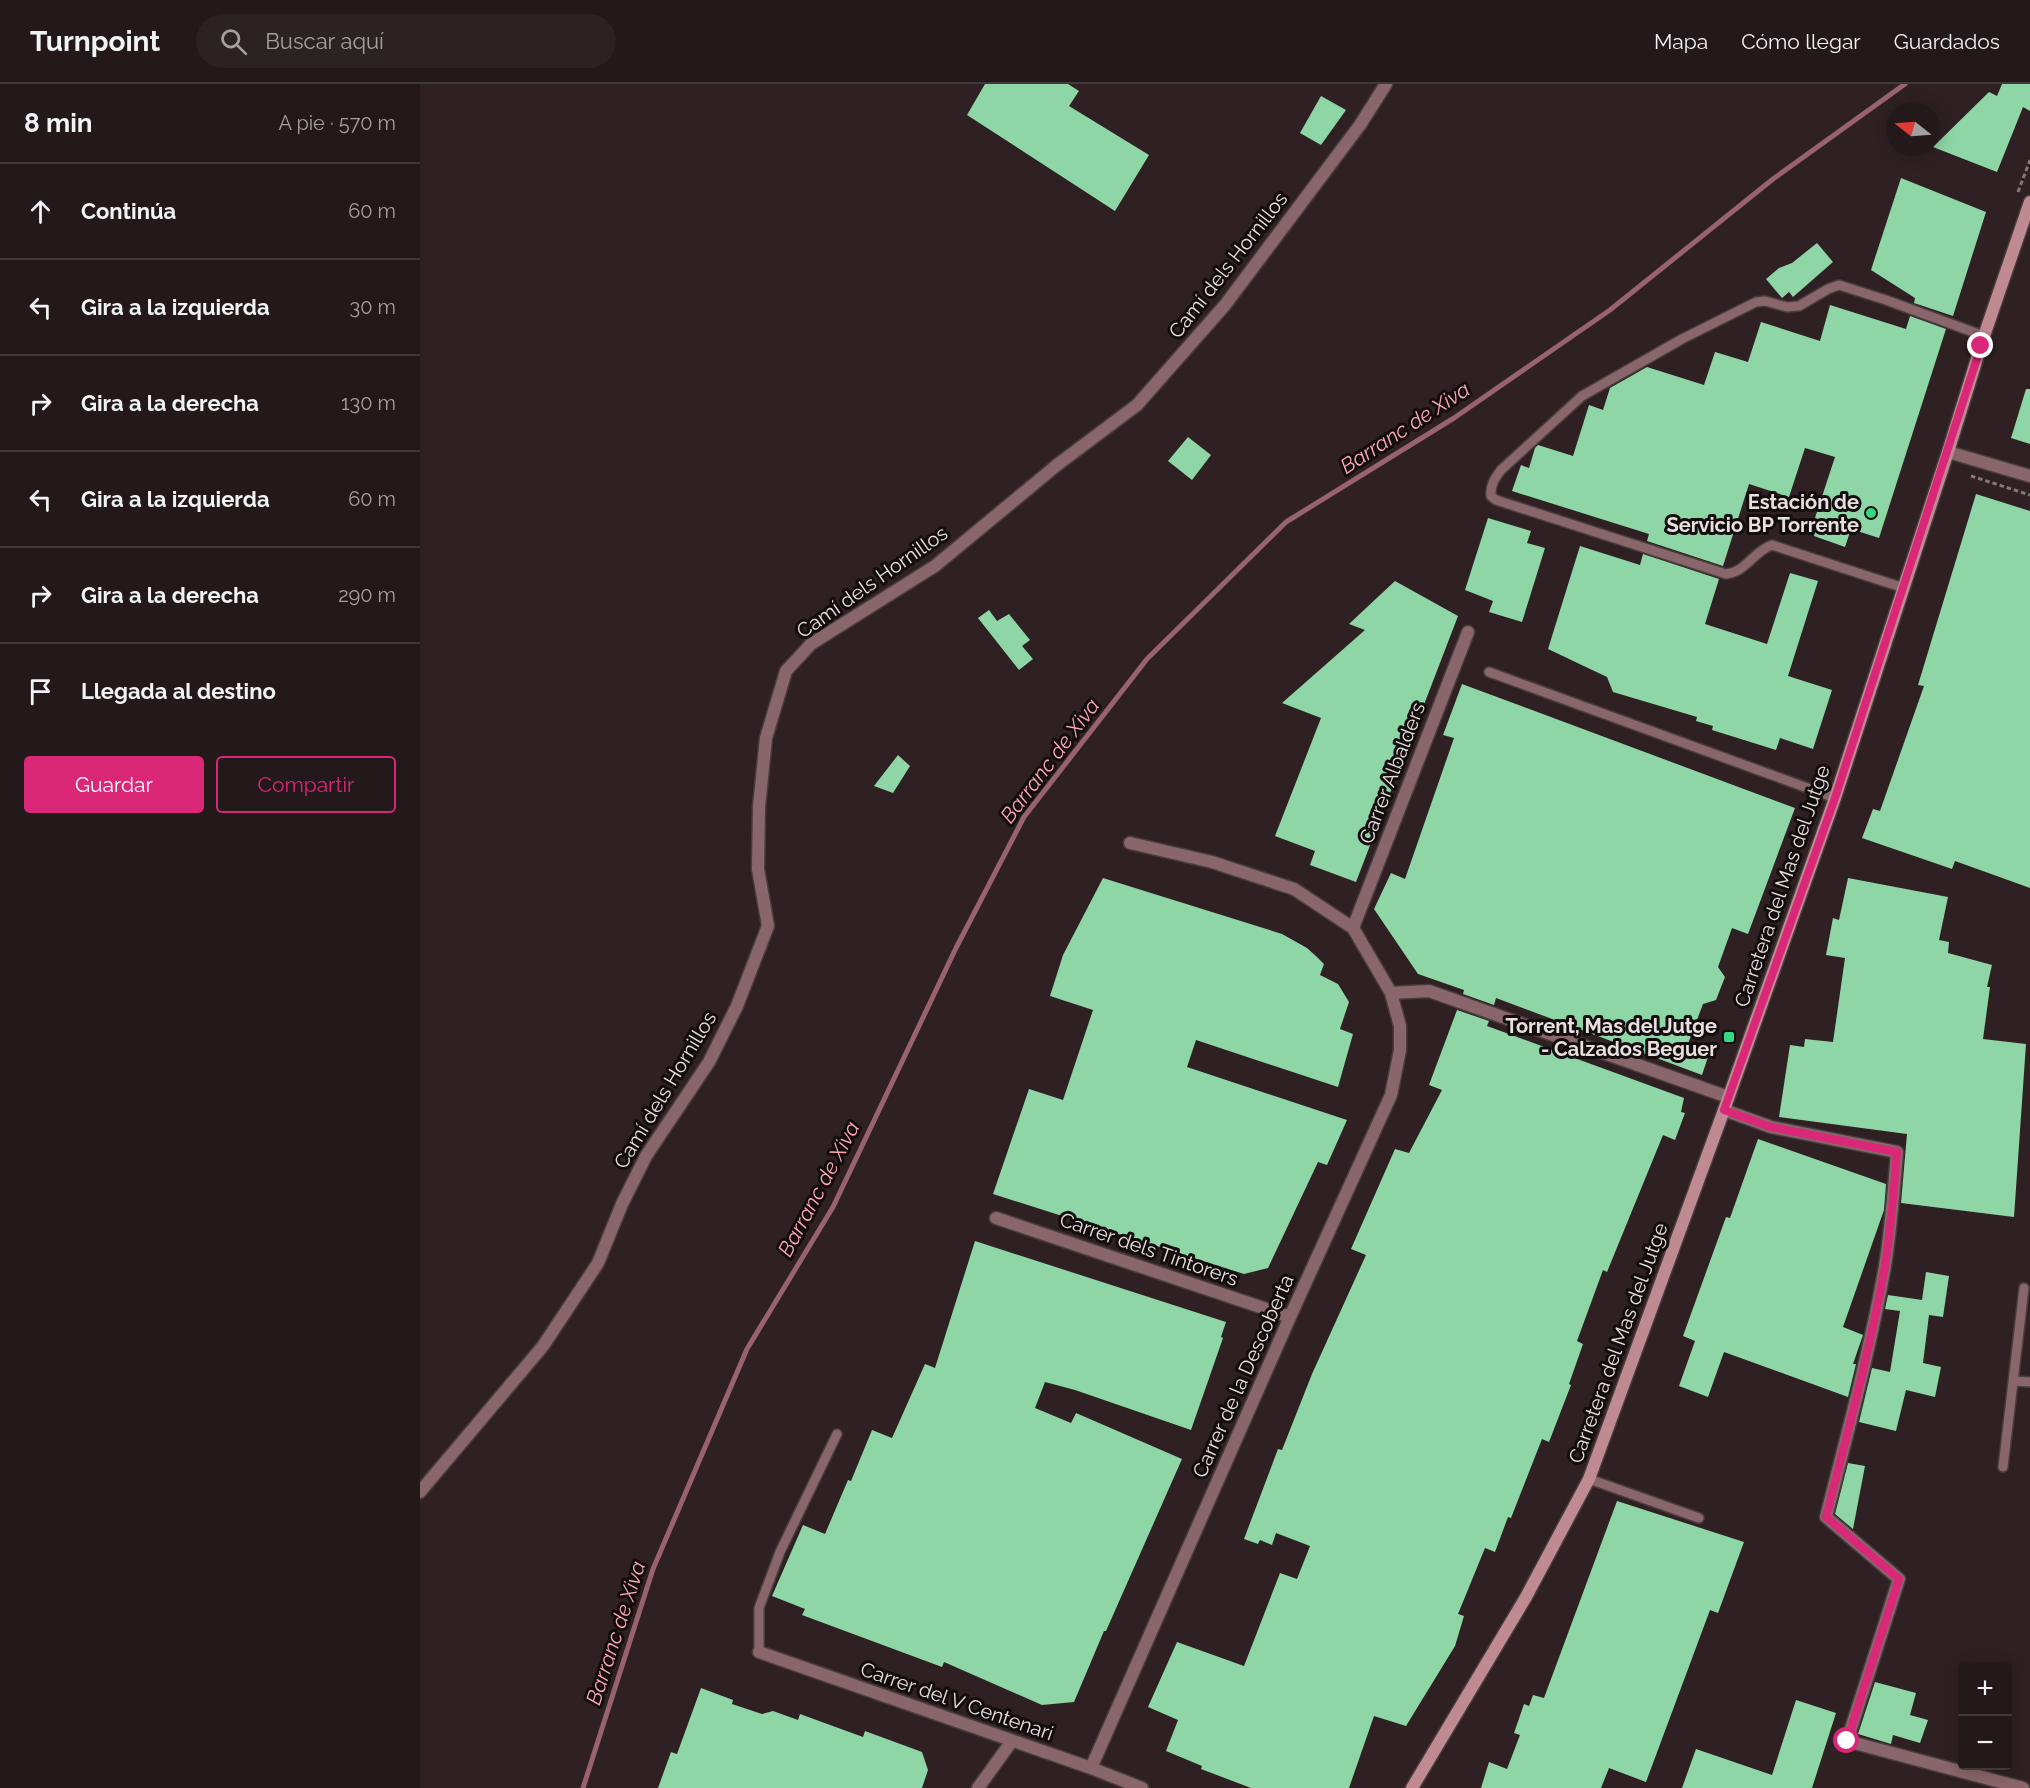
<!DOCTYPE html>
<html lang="es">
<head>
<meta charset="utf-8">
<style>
  :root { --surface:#23191a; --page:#2b2223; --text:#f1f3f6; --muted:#a3a0a2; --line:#403839; --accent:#db2777 }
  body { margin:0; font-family:Raleway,sans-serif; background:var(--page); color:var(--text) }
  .controls { position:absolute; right:18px; bottom:18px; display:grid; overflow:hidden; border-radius:6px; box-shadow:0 3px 15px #0003 }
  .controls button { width:54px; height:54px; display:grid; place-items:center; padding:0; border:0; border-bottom:2px solid var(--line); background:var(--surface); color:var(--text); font:30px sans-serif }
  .compass { position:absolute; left:1466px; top:18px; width:54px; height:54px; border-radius:50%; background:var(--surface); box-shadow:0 3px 15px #0003; rotate:287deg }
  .stop { position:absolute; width:18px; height:18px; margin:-14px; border:4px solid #db2777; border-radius:50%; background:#fff }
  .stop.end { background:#db2777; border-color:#fff; box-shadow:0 2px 6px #0008 }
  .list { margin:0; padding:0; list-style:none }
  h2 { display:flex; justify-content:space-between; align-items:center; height:78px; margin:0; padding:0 24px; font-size:26px }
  h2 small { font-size:20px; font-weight:400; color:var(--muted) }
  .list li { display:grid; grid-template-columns:39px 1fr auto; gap:18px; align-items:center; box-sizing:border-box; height:96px; padding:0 24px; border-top:2px solid var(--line) }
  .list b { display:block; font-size:22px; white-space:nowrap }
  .list em { font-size:20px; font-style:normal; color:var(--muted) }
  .actions { display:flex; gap:12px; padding:18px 24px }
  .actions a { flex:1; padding:14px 0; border:2px solid var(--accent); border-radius:6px; text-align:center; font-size:21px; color:var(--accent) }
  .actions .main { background:var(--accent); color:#fff }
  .icon { flex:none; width:33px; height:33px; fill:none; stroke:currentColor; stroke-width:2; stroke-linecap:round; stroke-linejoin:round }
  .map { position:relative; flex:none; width:1610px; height:1704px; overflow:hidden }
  header { display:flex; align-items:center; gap:36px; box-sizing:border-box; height:84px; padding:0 30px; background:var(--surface); border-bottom:2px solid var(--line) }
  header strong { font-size:28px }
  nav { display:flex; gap:33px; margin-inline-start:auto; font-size:21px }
  .search { width:420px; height:54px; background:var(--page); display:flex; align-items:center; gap:15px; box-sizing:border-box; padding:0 21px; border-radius:33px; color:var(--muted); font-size:22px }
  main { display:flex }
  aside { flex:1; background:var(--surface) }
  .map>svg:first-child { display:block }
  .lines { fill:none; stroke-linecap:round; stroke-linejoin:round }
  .stream { stroke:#98636f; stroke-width:5 }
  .building { fill:#8ed6a6 }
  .lane-casing { stroke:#493c3d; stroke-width:12 }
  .street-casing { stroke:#493c3d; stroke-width:15 }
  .secondary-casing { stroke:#493c3d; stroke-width:15 }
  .path { stroke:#85797b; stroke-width:3; stroke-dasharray:4.5 3; stroke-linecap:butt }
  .lane { stroke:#88666b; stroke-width:9 }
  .street { stroke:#88666b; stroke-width:12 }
  .secondary { stroke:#c08a92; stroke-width:12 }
  .route { stroke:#db2777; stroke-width:8 }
  .poi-dot { fill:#33d882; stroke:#130d0e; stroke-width:2 }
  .labels { text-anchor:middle; stroke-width:6; stroke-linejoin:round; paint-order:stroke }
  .street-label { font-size:20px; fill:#e8dfe0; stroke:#130d0e }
  .poi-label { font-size:20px; font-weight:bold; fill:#e8dfe0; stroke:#130d0e; text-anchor:end }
  .water-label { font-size:21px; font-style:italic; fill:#fea7b6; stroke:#130d0e }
</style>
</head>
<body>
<header>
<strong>Turnpoint</strong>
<div class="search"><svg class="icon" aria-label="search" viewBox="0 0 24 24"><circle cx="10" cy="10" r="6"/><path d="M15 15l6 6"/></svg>Buscar aquí</div>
<nav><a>Mapa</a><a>Cómo llegar</a><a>Guardados</a></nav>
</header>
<main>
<aside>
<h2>8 min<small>A pie · 570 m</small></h2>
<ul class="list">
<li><svg class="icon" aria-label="ahead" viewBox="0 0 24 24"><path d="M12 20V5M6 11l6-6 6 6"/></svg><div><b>Continúa</b></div><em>60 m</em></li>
<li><svg class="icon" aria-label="left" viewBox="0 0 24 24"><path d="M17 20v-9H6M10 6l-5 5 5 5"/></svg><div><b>Gira a la izquierda</b></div><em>30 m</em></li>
<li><svg class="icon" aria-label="right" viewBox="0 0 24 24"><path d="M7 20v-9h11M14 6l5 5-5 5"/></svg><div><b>Gira a la derecha</b></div><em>130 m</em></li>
<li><svg class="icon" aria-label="left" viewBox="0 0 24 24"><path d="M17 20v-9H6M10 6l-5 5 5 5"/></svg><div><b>Gira a la izquierda</b></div><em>60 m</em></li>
<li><svg class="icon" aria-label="right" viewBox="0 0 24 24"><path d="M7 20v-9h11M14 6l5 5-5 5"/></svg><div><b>Gira a la derecha</b></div><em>290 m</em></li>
<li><svg class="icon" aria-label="arrive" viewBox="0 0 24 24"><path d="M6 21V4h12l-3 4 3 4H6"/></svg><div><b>Llegada al destino</b></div></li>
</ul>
<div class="actions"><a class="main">Guardar</a><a>Compartir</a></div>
</aside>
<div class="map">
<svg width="1610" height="1704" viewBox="0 0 1610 1704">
  <rect width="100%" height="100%" fill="#2f2123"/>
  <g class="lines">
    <!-- stream -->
    <path class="stream" d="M163,1704l70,-219 94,-220 86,-142 123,-259 68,-131 123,-158 139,-137 168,-104 156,-108 163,-131 132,-95"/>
  </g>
  <!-- building -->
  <path class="building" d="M565,0h83l11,7 -10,15 80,49 -34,56 -148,-96z
    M1582,0h28v27l-7,-4 -26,65 -64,-25 56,-55 8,4z
    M901,12l25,14 -25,35 -21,-12z
    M1481,94l85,34 -33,104 -39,-13 1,-5 -44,-28z
    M1397,159l16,19 -40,35 -4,-5 -7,6 -16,-19 13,-11 13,-5z
    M1410,221l76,24 4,-13 36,13 -67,209 -28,-9 -6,18 -31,-11 3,-11 -4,-1 22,-67 -30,-9 -16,49 -40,-13 -26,82 -76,-25 2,-7 -137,-43 9,-26 8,3 6,-20 3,-3 35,11 16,-51 14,5 7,-22 37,-21 57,18 11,-33 33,10 13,-40 59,19z
    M1606,305h4v55l-19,-6z
    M768,353l23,18 -19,25 -24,-19z
    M1556,410l54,17v377l-75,-27 -3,8 -90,-31 11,-29 7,2 44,-125 -6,-1z
    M1068,434l43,13 -4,12 18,5 -23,74 -33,-10 4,-11 -28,-11z
    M1160,462l60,19 3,-11 76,25 -14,45 62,20 23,-71 28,8 -30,95 44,14 -19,59 -33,-11 -4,12 -64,-20 1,-4 -17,-5 1,-4 -84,-25 -6,-15 -59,-28z
    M975,497l63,35 -102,266 -46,-17 5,-14 -40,-15 46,-118 -39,-15 83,-73 -16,-6z
    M569,526l8,11 12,-7 21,26 -8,6 11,13 -14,11 -41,-52z
    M1042,600l333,124 -47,126 -16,-6 -14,39 7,10 -9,23 -13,4 -17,45 22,8 -6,18 -206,-77 -2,7 -31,-11 1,-4 -46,-16 -44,-65 17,-36 14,6 49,-141 -11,-3z
    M478,671l12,11 -17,27 -19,-7z
    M683,794l179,56 25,14 11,10 6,6 -4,11 18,9 11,18 -9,27 13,5 -15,53 -142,-47 -9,27 160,53 -20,45 -9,-3 -50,106 -24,6 -251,-80 36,-105 34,11 30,-90 -43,-14 13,-41z
    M1428,794l100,19 -9,43 10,2 -1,11 44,12 -5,22h3l-7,52 43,5 -12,173 -113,-14 6,-69 -128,-17 11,-72 14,2 1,-8 28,3 12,-84 -19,-3 7,-37 6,2z
    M1037,926l32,11 -2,5 197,72 -3,14 4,1 -10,27 -12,-5 -56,137 -4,-2 -26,71 6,3 -14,40 2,1 -22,57 -7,-3 -31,79 -3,-1 -13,35 -10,-4 -27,66 6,2 -9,30 -49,80 -32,-10 -25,72h-98l-50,-19 1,-3 -36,-15 12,-31 -30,-13 29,-65 67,24 36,-93 17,6 13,-33 -34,-13 -4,12 -12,-5 -2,4 -14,-5 34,-90 4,1 30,-76 54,-119 -15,-6 44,-100 14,4 33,-63 -13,-5z
    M1338,1055l128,45 -2,26 -41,117 20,8 -10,29h3l-8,33 -124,-45 -16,45 -29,-11 16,-45 -12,-5 43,-119 4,1z
    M555,1157l251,81 -5,15 2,1 -32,92 -116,-40 -30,-8 -10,26 36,15 5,-10 106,46 -76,172h-2l-30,71 -32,3 -98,-43 -2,5 -140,-52 3,-6 -33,-13 31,-71 22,9 23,-54 3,1 21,-51 20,8 33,-74 10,4z
    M1506,1188l23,4 -6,41 -14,-2 -6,48 18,4 -6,30 -29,-7 -10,41 -37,-9 13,-54 18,4 10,-61 -15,-2 3,-14 34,5z
    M1428,1379l17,3 -12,63 -18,-15z
    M1197,1417l127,41 -26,71 -8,-3 -64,172 -37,-14 -8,20h-120l8,-26 18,7 13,-34 -6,-2 10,-29 5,2 4,-11 11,3z
    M1455,1598l41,11 -6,22 18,5 -8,23 -27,-8 -2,9 -33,-10z
    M281,1604l32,12 -1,4 30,10 11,-3 25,9 2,-6 63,23 2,-6 57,21 6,18 -6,18h-264l13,-36 6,2z
    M1376,1616l40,13 -24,75h-130l14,-39 76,26z"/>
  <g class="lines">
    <defs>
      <path id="lane" d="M1484,504l-132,-43c-18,6 -26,27 -46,29l-230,-74 -5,-4c-1,-11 4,-18 10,-26l81,-74 100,-57 74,-37 9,-1 22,6 12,-1 29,-17 11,-4 47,15 98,36
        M1069,588l346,126
        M1594,1297l16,1
        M1583,1383l21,-179
        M1169,1395l110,39
        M339,1568v-44l21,-56 57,-118"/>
      <path id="street" d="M1528,368l82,24
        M710,759l82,19 82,27 59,39 38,65 38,-2 299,106
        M933,844l115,-296
        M1304,1026l47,17 126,25c-3,38 -6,76 -12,114 -15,85 -38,168 -59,251l73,62 -52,162 176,47
        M576,1134l294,99
        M0,1408l123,-146 55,-83 24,-59 24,-48 63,-94 28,-56 31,-80 -10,-57 1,-62 7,-69 20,-67 25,-27 124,-78 122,-101 80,-60 88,-100 135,-180 26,-41
        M339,1568l332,116 51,20
        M671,1684l199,-451 101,-222 9,-45v-24l-9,-33
        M558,1704l34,-47"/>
      <path id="secondary" d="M992,1704l114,-191 63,-118 135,-369 111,-312 113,-346 36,-116 46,-134"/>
    </defs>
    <!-- lane casing -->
    <use href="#lane" class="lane-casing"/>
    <!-- street casing -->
    <use href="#street" class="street-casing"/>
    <!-- secondary casing -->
    <use href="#secondary" class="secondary-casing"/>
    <!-- path -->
    <path class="path" d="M1598,108l12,-32
      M1551,392l59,19"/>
    <!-- lane -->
    <use href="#lane" class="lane"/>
    <!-- street -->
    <use href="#street" class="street"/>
    <!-- secondary -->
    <use href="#secondary" class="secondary"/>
  </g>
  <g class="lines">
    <!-- route -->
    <path class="route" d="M1427,1657l52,-162 -73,-62c21,-83 44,-166 59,-251 6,-38 9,-76 12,-114l-126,-25 -47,-17 111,-312 146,-452"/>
  </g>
  <!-- markers -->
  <g class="poi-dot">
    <circle cx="1451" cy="429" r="6"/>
    <rect x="1303" y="947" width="12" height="12" rx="3"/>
  </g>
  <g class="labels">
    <!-- street labels -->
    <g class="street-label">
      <text transform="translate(808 181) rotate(-52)" y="7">Camí dels Hornillos</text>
      <text transform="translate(452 498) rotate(-35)" y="7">Camí dels Hornillos</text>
      <text transform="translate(972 689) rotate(-69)" y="7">Carrer Albalders</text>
      <text transform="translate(1362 802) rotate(-71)" y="7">Carretera del Mas del Jutge</text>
      <text transform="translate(245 1006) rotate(-59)" y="7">Camí dels Hornillos</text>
      <text transform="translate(729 1165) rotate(19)" y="7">Carrer dels Tintorers</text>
      <text transform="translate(1198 1259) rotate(-70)" y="7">Carretera del Mas del Jutge</text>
      <text transform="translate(823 1292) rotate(-66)" y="7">Carrer de la Descoberta</text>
      <text transform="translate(537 1617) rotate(19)" y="7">Carrer del V Centenari</text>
    </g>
    <!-- poi labels -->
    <g class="poi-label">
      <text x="1439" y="425">Estación de<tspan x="1439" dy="23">Servicio BP Torrente</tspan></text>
      <text x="1297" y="949">Torrent, Mas del Jutge<tspan x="1297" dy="23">- Calzados Beguer</tspan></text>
    </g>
    <!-- water labels -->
    <g class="water-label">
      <text transform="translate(985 344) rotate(-33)" y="7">Barranc de Xiva</text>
      <text transform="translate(630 677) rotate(-53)" y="7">Barranc de Xiva</text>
      <text transform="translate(399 1105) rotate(-62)" y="7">Barranc de Xiva</text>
      <text transform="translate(196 1549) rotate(-72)" y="7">Barranc de Xiva</text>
    </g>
  </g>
</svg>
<div class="controls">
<button>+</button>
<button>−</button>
</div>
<svg class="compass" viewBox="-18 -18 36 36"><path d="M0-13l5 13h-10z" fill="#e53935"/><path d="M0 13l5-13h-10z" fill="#a3a0a2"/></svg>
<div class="stop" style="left:1427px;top:1657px"></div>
<div class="stop end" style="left:1561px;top:262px"></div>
</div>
</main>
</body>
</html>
